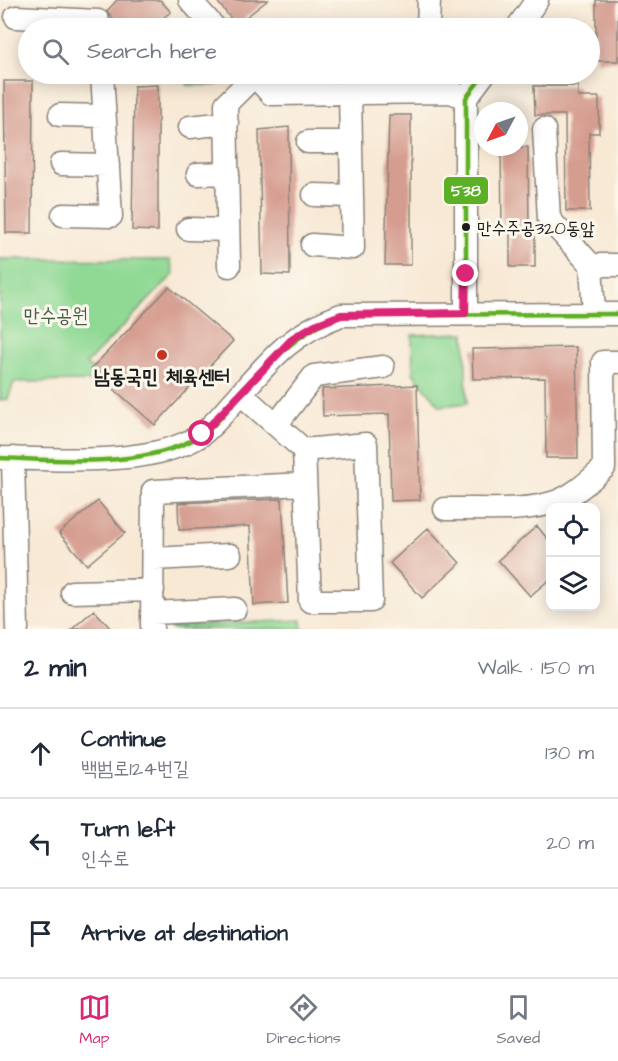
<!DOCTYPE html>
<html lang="en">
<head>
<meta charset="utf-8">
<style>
  :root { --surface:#fff; --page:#f6f6f7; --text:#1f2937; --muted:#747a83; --line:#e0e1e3; --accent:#db2777 }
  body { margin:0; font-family:"Architects Daughter","Poor Story",sans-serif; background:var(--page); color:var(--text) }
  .controls { position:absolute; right:18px; bottom:18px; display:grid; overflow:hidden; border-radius:12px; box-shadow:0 3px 15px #0003 }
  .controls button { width:54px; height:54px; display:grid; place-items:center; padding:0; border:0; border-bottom:2px solid var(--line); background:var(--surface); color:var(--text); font:30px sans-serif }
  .compass { position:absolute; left:474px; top:102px; width:54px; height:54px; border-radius:50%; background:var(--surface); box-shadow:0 3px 15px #0003; rotate:229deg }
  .stop { position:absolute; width:18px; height:18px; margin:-14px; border:4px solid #db2777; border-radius:50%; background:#fff }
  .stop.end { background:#db2777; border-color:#fff; box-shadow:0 2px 6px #0008 }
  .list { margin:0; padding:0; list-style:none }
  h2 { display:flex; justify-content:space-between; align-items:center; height:78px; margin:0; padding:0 24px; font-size:26px }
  h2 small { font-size:20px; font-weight:400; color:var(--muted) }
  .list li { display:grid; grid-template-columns:39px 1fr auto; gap:18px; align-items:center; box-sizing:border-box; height:90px; padding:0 24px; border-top:2px solid var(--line) }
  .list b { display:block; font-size:22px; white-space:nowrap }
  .list p { margin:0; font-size:20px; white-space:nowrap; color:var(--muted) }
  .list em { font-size:20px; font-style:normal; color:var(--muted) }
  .icon { flex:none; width:33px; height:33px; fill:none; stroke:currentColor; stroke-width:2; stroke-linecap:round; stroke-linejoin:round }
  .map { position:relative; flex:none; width:618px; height:629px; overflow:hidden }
  .search { position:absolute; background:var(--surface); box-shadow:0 3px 15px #0003; left:18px; right:18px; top:18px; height:66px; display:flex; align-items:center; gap:15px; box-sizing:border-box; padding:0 21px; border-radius:33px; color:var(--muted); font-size:22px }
  .sheet { height:348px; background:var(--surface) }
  nav { display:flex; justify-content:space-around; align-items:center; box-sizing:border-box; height:84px; border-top:2px solid var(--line); background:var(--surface); font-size:16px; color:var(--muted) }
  nav a { display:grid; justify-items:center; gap:3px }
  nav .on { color:var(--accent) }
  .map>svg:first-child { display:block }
  .green { fill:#90d994; stroke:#567a58; stroke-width:1.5 }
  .building { fill:#d59d90 }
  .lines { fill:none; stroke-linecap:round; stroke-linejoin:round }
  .minor-casing { stroke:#8a8278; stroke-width:25 }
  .minor { stroke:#fff; stroke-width:22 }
  .bus-1-casing { stroke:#fbf7ec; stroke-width:9 }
  .bus-1 { stroke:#5bb025; stroke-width:4.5 }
  .route { stroke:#db2777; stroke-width:8 }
  .bus-dot { fill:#1c1c1c; stroke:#fbf7ec; stroke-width:2 }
  .poi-dot { fill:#c8321e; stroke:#fbf7ec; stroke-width:2 }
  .labels { text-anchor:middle; stroke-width:6; stroke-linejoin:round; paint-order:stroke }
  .bus-label { font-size:18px; fill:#1c1c1c; stroke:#fbf7ec; text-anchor:start }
  .park-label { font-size:20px; fill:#455e46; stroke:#fbf7ec }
  .poi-label { font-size:20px; font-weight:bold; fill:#1c1c1c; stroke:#fbf7ec }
  .line-badge { stroke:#fbf7ec; stroke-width:2 }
  .badge-label { font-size:16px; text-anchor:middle; font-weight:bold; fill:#fff }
</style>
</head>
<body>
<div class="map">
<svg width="618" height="629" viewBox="0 0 618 629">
  <rect width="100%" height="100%" fill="#fbf7ec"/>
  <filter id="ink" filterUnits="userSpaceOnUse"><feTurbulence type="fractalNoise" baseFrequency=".0167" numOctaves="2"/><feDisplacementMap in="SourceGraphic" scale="12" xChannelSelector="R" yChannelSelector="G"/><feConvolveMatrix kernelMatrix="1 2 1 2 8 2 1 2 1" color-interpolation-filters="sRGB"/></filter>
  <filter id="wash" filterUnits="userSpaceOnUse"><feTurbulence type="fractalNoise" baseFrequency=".008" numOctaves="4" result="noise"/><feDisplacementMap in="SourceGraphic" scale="24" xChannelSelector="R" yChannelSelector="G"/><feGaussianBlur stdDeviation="1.35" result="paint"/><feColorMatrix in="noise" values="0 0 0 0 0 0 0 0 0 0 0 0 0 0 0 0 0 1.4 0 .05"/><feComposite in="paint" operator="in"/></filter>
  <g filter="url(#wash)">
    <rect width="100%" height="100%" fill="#f8e9d5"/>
    <!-- green -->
    <path class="green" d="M180,74h46l3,3 -12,8h-29z
      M0,259l170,1 4,14 -88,90 13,12 -4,5 -81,1 -6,17 -8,1z
      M465,333l2,70 -27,3 -27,-33 -1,-38z
      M302,620v9h-131v-3z"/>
    <g id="blocks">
      <!-- building -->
      <path class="building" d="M117,0h43l11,12 -22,16h-29l-13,-17z
        M216,0h52l-32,25z
        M596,0h22v61h-22z
        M4,81h29l-1,152h-26z
        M158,85v146l-26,-1 2,-144z
        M534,86h44v11h21v36h-10l1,78h-24l-1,-96h-30z
        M389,115h22v150h-26z
        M289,127l1,148 -28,-1 -3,-144z
        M501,147h27l1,81h6v39h-25v-38h-8z
        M169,287l64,54 -78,84 -64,-56z
        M576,347l2,111h-32l-1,-80 -72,1 -1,-30z
        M417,385l3,115 -29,1 -2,-87 -66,2 -1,-27z
        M282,499l6,104 -34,2 -4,-79 -71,4 -1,-27z
        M98,501l27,32 -38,32 -28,-32z
        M537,526l13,16v37l-20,17 -32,-36z
        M428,528l32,35 -38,35 -32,-35z
        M94,610l17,19h-39z"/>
    </g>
  </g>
  <g filter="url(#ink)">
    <use href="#blocks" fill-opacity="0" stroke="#8a8278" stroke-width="1.5"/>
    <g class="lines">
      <defs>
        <path id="minor" d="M190,0l25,28
          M16,17l82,4
          M428,28l1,-28
          M517,28l20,-28
          M253,74l18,20 180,-2 15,6
          M60,115l44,1
          M190,127l37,-4
          M544,129l5,90 42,46 3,49
          M308,142h43
          M61,164l47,1
          M198,174l30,-1
          M314,195l38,1
          M63,215l48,1 -9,-142
          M188,229l40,1
          M312,245l41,3 -3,-155
          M591,265h27
          M229,266l-3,-162 29,-29
          M466,313v-215l18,-24
          M241,394l63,56 6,151h61l-5,-157 -62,6
          M276,425l38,-49 69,-9
          M0,458c58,1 153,9 201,-23 13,-10 24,-24 35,-36 35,-40 54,-65 105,-84l277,-1
          M13,458l4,171
          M445,509c36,-1 79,4 113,-8 18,-7 32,-21 46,-33l-1,-106h15
          M153,559l77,-4
          M72,592l81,-2
          M153,613l82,-4
          M152,629l1,-138 152,-7"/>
      </defs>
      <!-- minor casing -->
      <use href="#minor" class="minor-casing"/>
      <!-- minor -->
      <use href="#minor" class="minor"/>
      <defs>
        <path id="bus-1" d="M466,313v-215l18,-24
          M0,458c60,2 148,11 201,-23 16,-10 28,-29 41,-43 29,-33 57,-60 99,-77l277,-1"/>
      </defs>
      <!-- bus-1 casing -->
      <use href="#bus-1" class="bus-1-casing"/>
      <!-- bus-1 -->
      <use href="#bus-1" class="bus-1"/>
    </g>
  </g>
  <g class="lines" filter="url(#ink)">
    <!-- route -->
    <path class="route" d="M202,434l91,-96 22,-13 26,-10 124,-2 1,-39"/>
  </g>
  <!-- markers -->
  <circle class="bus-dot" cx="466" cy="227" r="5"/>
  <circle class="poi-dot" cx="162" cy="355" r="6"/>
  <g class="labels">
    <!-- bus labels -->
    <g class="bus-label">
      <text x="477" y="234">만수주공320동앞</text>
    </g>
    <!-- park labels -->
    <g class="park-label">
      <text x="56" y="322">만수공원</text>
    </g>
    <!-- poi labels -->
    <g class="poi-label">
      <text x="162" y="383">남동국민 체육센터</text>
    </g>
  </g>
  <rect class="line-badge" x="443" y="176" width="46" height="29" rx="6" fill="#5bb025"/>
  <g class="badge-label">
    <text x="466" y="196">538</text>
  </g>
</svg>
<div class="controls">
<button><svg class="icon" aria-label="locate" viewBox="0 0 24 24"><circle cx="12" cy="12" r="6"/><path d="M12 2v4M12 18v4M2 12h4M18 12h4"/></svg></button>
<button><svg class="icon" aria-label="layers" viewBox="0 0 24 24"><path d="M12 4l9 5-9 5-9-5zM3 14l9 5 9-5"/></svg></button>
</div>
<svg class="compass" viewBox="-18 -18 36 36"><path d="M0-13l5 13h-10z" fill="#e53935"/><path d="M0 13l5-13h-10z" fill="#747a83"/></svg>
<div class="stop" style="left:202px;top:434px"></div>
<div class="stop end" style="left:466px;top:274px"></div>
<div class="search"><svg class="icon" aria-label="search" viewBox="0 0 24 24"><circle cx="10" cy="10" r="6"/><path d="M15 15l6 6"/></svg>Search here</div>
</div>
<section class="sheet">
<h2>2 min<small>Walk · 150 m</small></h2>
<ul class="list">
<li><svg class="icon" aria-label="ahead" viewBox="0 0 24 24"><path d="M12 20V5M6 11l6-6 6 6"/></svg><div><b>Continue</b><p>백범로124번길</p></div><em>130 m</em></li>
<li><svg class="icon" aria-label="left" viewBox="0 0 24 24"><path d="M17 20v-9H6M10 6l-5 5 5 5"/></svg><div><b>Turn left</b><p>인수로</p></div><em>20 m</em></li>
<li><svg class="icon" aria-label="arrive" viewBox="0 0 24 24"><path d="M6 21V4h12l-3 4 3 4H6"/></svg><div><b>Arrive at destination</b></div></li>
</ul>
</section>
<nav>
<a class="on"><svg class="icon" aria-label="map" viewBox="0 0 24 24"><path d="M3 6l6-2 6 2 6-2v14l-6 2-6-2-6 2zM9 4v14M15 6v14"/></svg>Map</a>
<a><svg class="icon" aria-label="directions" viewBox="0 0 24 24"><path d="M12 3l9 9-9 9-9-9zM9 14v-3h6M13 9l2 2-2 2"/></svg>Directions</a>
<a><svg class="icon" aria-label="saved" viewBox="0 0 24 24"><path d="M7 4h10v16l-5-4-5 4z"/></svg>Saved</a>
</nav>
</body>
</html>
